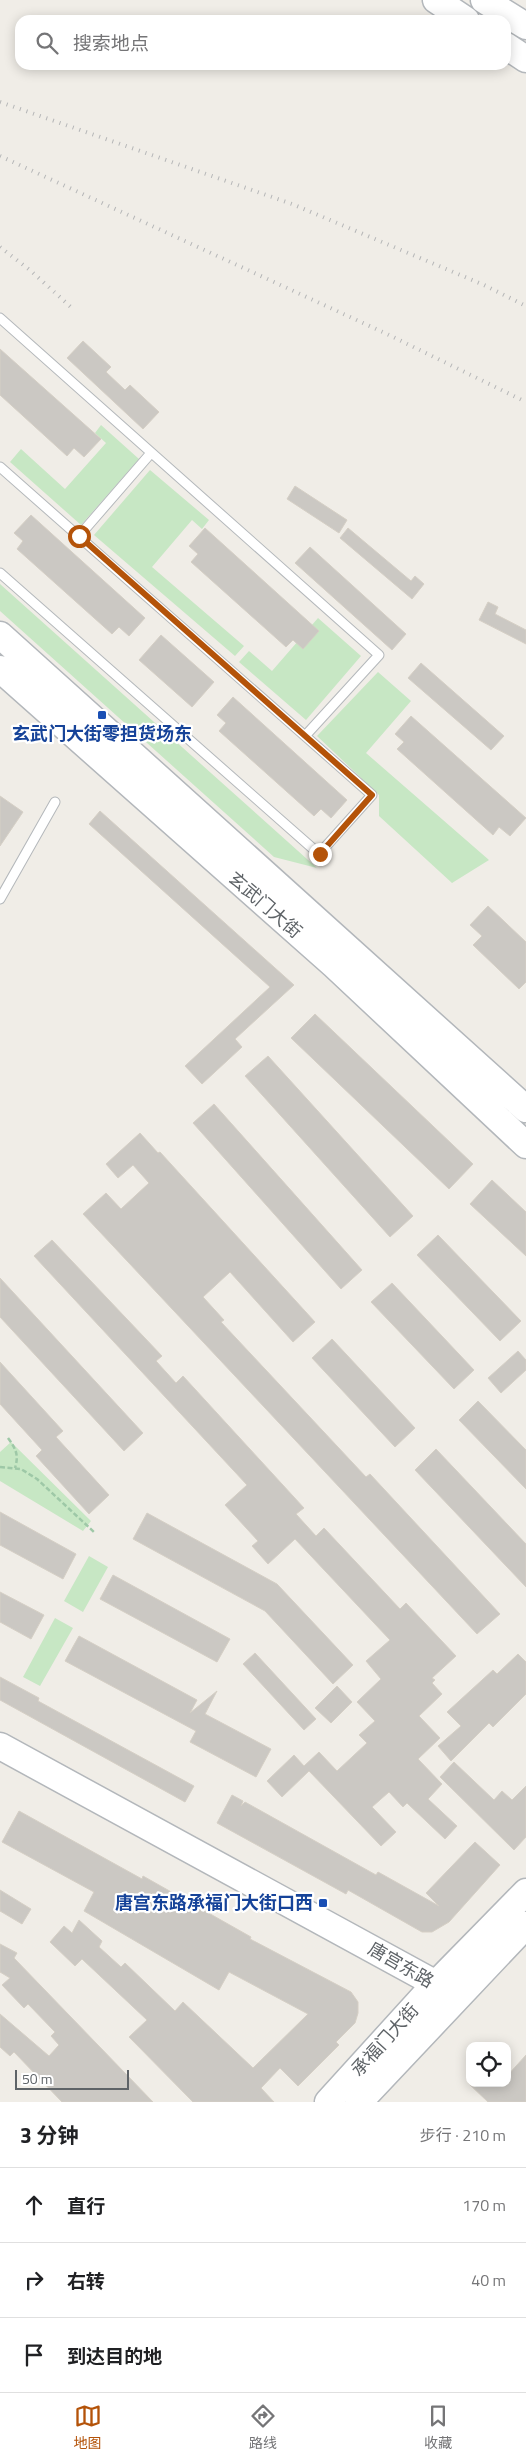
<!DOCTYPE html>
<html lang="zh">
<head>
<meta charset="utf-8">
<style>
  :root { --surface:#fff; --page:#f2f2f2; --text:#202124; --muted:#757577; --line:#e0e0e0; --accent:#b45309 }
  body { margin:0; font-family:"Titillium Web","Noto Sans SC",sans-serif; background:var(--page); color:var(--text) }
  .controls { position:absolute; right:15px; bottom:15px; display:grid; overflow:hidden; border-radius:10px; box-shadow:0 2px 12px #0003 }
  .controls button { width:45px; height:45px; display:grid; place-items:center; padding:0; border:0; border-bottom:1px solid var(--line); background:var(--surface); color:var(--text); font:25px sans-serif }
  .scale { position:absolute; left:15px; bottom:12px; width:114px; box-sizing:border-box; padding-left:5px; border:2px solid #5e6367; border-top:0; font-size:14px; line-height:18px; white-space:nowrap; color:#5e6367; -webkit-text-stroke:4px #fff; paint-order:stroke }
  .stop { position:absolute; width:15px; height:15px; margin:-11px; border:4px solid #b45309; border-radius:50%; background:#fff }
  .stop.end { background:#b45309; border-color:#fff; box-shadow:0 1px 5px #0008 }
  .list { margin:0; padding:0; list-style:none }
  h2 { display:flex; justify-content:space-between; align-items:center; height:65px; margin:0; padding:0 20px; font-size:21px }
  h2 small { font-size:16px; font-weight:400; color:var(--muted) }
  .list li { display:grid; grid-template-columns:32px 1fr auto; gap:15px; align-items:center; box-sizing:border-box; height:75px; padding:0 20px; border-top:1px solid var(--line) }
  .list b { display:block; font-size:19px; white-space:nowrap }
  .list em { font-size:16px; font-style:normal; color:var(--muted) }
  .icon { flex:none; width:28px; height:28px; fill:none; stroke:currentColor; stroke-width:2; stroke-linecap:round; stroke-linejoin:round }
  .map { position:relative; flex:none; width:526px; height:2102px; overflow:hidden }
  .search { position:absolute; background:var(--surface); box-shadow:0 2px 12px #0003; left:15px; right:15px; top:15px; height:55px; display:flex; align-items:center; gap:12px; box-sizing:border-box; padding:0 18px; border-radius:15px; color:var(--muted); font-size:19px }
  .sheet { height:290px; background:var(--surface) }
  nav { display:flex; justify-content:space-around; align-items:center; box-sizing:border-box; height:70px; border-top:1px solid var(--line); background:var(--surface); font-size:14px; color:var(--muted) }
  nav a { display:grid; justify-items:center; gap:2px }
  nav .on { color:var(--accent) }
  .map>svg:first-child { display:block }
  .green { fill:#c7e7c4 }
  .building { fill:#cbc8c3; stroke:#d5cfc5 }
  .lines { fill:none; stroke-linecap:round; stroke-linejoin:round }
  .lane-casing { stroke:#b4b8bb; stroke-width:11 }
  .secondary-casing { stroke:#b3b7bb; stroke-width:29 }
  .path { stroke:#9ec8a7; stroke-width:2.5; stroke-dasharray:5 2.5; stroke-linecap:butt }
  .lane { stroke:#fff; stroke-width:9 }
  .secondary { stroke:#fff; stroke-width:26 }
  .rail { stroke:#b5b6b7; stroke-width:4; stroke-dasharray:1 6; stroke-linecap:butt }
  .route { stroke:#b45309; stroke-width:6 }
  .transit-dot { fill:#1a4fb4; stroke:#fff; stroke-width:2 }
  .labels { text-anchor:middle; stroke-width:4.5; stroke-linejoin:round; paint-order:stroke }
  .transit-label { font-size:18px; font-weight:bold; fill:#164399; stroke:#fff }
  .street-label { font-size:18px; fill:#5e6367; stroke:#fff }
</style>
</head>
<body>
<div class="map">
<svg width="526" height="2102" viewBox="0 0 526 2102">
  <rect width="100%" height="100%" fill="#f0ede7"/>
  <!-- green -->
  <path class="green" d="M101,425l38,34 -58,66 -71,-63 11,-13 44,40 41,-46 -11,-10z
    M150,470l59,50 -7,9 -10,-9 -40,47 92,79 -9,10 -141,-121z
    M0,584l317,284 -43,-11 -274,-246z
    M318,618l43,38 -55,64 -67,-58 10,-11 23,20z
    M378,672l33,29 -45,52 123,107 -37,23 -73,-67v-21l-62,-59z
    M11,1442l80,79 -8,10 -83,-50v-29z
    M89,1556l19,11 -25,45 -19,-11z
    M55,1618l18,10 -33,58 -17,-9z"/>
  <!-- building -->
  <path class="building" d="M83,341l28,26 -5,5 19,18 5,-5 29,27 -16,17 -76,-71z
    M0,349l101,90 -17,18 -10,-9 -7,8 -67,-61z
    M295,486l52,34 -8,13 -52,-34z
    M31,515l114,103 -16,18 -10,-9 -7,7 -95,-85 6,-8 -9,-8z
    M205,528l114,103 -16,18 -10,-9 -7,7 -95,-85 7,-8 -9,-8z
    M348,528l63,53 4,-5 9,8 -12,15 -72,-61z
    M310,547l96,87 -14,16 -97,-87z
    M488,602l10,5 -3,7 31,16v14l-47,-24z
    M161,635l53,47 -22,25 -53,-47z
    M421,663l83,73 -13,14 -83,-72z
    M233,697l114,103 -16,18 -10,-9 -7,7 -95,-85 7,-8 -9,-8z
    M411,716l115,102 -16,18 -11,-9 -6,8 -96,-86 7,-7 -9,-8z
    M0,796l23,16 -23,34z
    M100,811l194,174 -59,54 7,8 -40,37 -17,-18 85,-79 -181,-163z
    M488,906l38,36v40l-7,7 -46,-44 9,-9 -12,-11z
    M315,1014l158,150 -24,25 -158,-151z
    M268,1056l145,160 -23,21 -145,-161z
    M214,1104l148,166 -21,19 -148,-166z
    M140,1133l18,20 2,-1 155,170 -22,20 -63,-70 -27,25 21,23 -3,2 145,155 4,-3 130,140 -23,20 -394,-420 23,-21 15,16 28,-26 -16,-18 -15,13 -12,-14z
    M492,1180l34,32v44l-56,-52z
    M438,1235l83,86 -21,20 -83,-86z
    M52,1240l110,116 -6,5 20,22 7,-7 121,132 -8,6 20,22 8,-8 76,81 6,-6 50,53 -24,22 3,2 -3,3 10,11 -23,22 21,22 -22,21 24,25 -14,15 29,27 -12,13 -38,-36 -4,4 -14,-15 -17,15 24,25 -15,14 -72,-75 -27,26 -15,-16 27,-26 10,11 15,-14 18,19 30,-28 -8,-8 16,-14 -18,-19 24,-23 -15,-18 24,-21 -95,-101 -27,25 -16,-18 6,-5 -33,-36 22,-20 -213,-229z
    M0,1278l143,155 -19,18 -124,-134z
    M392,1283l82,87 -20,19 -83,-87z
    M332,1339l83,89 -20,19 -83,-89z
    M518,1351l8,9v10l-25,23 -13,-15z
    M0,1362l63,69 -7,6 53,58 -20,19 -53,-58 6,-6 -42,-46z
    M478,1401l48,49v39l-67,-69z
    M436,1449l90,95v43l-111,-117z
    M0,1512l76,42 -13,25 -63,-34z
    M147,1513l130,71 76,81 -20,19 -68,-73 -132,-72z
    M113,1575l117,64 -13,23 -117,-63z
    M0,1592l44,23 -13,24 -31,-17z
    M79,1636l118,64 -7,13 27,-22 -12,23 66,35 -15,28 -66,-35 6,-11 -131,-70z
    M255,1653l61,66 -12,11 -61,-66z
    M518,1654l8,8v32l-33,33 -4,-4 -38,38 -13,-15 23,-20 -14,-14 46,-42 4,4z
    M0,1677l39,21 -1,3 156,85 -9,16 -185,-102z
    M337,1686l15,16 -21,21 -16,-15z
    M454,1762l40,38 8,-9 10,9 14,-14v51l-12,13 -74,-73z
    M232,1795l11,6 -2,5 4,-4 131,73 2,-3 61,34 -13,-13 49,-51 25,23 -51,57 -17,10h-10l-74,-42 -2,4 -129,-71z
    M19,1811l123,68 1,-3 108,61 -1,2 101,53 7,10v11l-3,10 -19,19 3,3 -41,41 -18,-18 -19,20 13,14h-81l-64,-65 18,-17 -65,-61 -7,7 -25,-24 14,-16 8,7 7,-13 23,21 -3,6 22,20 4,-4 50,48 8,-9 70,66 55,-54 -79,-42 -10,18 -135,-79 10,-19 -92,-50z
    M0,1890l31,19 -9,15 -22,-13z
    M0,1944l17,9 -3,5 139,144h-91l-48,-50 -4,4 -10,-9v-33l49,42 10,-11 -8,-9 4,-4 -27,-28 -4,4 -22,-23 8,-7 -10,-6z
    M526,2055v47h-38l-20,-19h39v-7z"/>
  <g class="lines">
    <defs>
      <path id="lane" d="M0,318l379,337 -74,81
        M0,467l372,328 -53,59 -319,-281
        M79,536l72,-83
        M0,899l55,-97"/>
      <path id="secondary" d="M436,0l30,20
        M484,0l42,26
        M506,46l20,13
        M0,635l526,474
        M0,669l334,296 192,180
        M0,1746l436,238 16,19
        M328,2102l99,-109 99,-101
        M359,2102l167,-177"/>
    </defs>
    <!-- lane casing -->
    <use href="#lane" class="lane-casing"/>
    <!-- secondary casing -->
    <use href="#secondary" class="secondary-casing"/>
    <!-- path -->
    <path class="path" d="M8,1438c8,11 11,17 7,30
      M0,1467l21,2 16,10 57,53"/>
    <!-- lane -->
    <use href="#lane" class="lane"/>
    <!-- secondary -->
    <use href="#secondary" class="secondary"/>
    <!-- rail -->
    <path class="rail" d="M0,102l292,102 192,81 42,21
      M0,156l387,178 139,68
      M0,247l31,24 42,38"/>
  </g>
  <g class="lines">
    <!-- route -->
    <path class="route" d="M79,536l293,259 -52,59"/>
  </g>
  <!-- markers -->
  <g class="transit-dot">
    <rect x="97" y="710" width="10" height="10" rx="2.5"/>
    <rect x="318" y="1898" width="10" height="10" rx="2.5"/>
  </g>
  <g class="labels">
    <!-- transit labels -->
    <g class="transit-label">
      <text x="102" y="740">玄武门大街零担货场东</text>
      <text x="313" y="1909" text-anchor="end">唐宫东路承福门大街口西</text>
    </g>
    <!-- street labels -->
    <g class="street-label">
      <text transform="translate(265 905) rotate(41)" y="6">玄武门大街</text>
      <text transform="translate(401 1965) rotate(30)" y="6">唐宫东路</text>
      <text transform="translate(385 2040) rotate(-48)" y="6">承福门大街</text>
    </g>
  </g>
</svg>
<div class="controls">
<button><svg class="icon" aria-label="locate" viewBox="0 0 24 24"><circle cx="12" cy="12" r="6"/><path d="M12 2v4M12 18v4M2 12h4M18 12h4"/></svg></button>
</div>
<div class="scale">50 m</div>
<div class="stop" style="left:79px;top:536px"></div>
<div class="stop end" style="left:320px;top:854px"></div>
<div class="search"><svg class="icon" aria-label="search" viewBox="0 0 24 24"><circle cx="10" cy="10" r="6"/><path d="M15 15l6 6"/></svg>搜索地点</div>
</div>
<section class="sheet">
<h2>3 分钟<small>步行 · 210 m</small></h2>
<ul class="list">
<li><svg class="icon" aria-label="ahead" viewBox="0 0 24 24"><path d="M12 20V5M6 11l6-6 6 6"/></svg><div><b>直行</b></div><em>170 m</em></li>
<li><svg class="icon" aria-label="right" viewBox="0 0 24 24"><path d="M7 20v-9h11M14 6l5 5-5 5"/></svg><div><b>右转</b></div><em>40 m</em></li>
<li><svg class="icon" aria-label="arrive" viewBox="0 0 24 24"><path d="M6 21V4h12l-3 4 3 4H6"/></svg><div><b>到达目的地</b></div></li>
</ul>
</section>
<nav>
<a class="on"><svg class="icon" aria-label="map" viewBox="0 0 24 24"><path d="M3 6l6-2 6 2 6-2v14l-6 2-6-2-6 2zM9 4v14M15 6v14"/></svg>地图</a>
<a><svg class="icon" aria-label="directions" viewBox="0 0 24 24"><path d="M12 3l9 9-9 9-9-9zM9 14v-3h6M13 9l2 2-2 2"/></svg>路线</a>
<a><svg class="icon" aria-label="saved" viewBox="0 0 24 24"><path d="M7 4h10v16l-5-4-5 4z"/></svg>收藏</a>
</nav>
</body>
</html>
